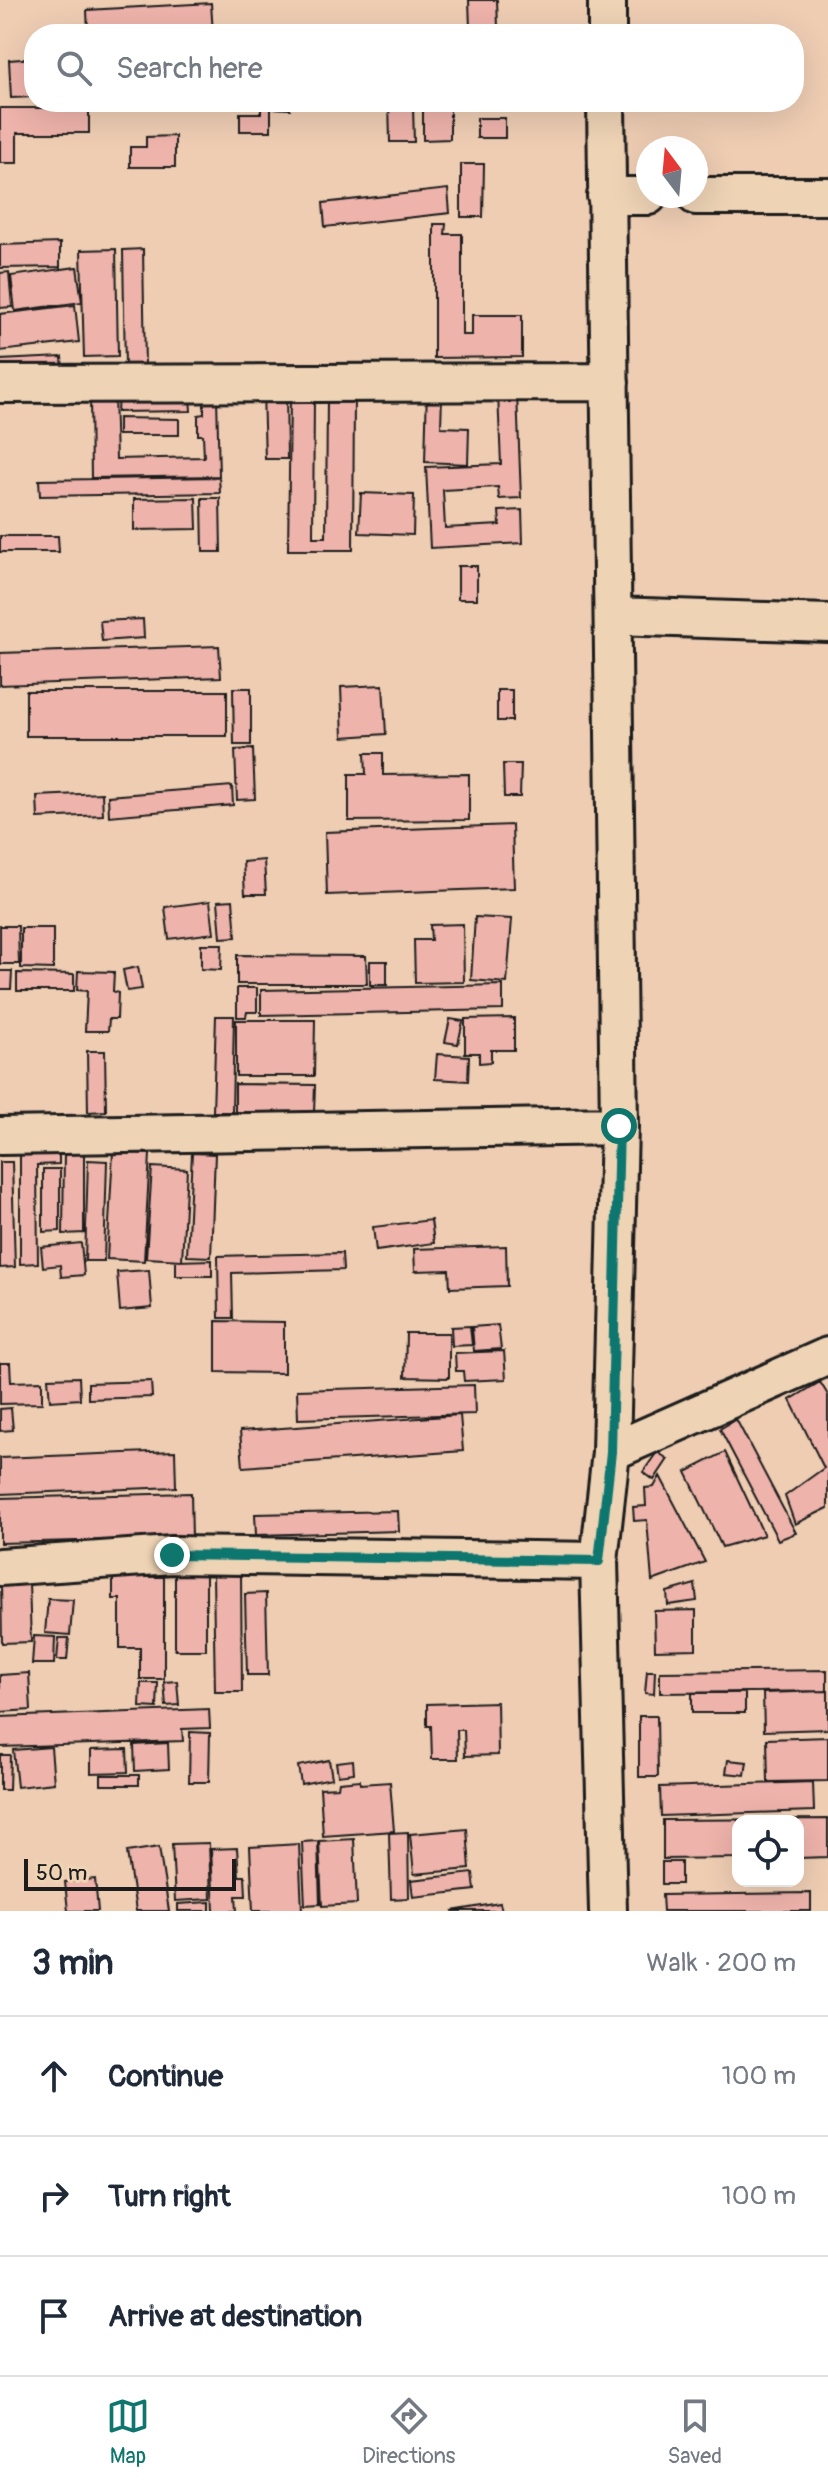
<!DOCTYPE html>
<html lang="en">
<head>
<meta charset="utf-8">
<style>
  :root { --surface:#fff; --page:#f2f2f3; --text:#1f2937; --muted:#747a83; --line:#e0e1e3; --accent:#0f766e }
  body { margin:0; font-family:Pangolin,sans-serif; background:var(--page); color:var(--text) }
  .controls { position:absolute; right:24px; bottom:24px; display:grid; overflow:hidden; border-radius:16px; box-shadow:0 8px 32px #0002 }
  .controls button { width:72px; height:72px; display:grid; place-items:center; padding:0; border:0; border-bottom:2px solid var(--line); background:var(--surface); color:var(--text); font:40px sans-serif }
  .compass { position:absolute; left:636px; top:136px; width:72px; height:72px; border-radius:50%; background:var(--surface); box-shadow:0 8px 32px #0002; rotate:344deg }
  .scale { position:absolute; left:24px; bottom:20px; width:212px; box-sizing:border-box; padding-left:8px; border:4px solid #1c1c1c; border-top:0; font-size:22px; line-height:28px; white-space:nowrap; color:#1c1c1c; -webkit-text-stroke:6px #eed3b5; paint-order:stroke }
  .stop { position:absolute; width:24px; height:24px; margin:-18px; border:6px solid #0f766e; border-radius:50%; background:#fff }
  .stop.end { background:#0f766e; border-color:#fff; box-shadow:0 2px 8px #0008 }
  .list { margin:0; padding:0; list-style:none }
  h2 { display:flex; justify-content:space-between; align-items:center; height:104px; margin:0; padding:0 32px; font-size:34px }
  h2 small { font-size:26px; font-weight:400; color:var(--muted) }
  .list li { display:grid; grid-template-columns:52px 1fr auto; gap:24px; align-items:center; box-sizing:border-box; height:120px; padding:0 32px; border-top:2px solid var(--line) }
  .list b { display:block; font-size:30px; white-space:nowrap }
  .list em { font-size:26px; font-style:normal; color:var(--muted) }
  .icon { flex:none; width:44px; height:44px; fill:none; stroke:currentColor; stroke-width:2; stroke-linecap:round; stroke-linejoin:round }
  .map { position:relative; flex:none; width:828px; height:1911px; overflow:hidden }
  .search { position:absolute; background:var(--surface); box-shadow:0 8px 32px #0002; left:24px; right:24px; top:24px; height:88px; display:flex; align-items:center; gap:20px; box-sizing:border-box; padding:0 28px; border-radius:32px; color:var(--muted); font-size:30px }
  .sheet { height:464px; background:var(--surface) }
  nav { display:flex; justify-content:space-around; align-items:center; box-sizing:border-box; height:112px; border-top:2px solid var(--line); background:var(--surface); font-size:22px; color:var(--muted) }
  nav a { display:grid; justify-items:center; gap:4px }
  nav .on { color:var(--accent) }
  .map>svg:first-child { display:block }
  .building { fill:#eeb3ab; stroke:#1c1c1c; stroke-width:2 }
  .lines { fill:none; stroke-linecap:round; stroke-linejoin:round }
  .minor-casing { stroke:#1c1c1c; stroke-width:42 }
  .minor { stroke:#eed3b5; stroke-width:36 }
  .route { stroke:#0f766e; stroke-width:10 }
</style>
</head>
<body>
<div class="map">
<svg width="828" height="1911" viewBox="0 0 828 1911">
  <rect width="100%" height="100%" fill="#eecdb3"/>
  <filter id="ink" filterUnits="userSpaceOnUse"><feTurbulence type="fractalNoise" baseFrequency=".0125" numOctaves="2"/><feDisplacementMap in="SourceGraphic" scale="16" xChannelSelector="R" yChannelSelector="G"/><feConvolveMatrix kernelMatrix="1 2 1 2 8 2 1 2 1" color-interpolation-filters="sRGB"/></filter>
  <g filter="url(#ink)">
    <!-- building -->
    <path class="building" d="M469,0h28l1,27 -28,1z
      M211,3l2,31h-125l-1,-24z
      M34,58v39l-23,1 -2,-38z
      M261,102h29v7l-19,-1v23h-31v-18h21z
      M389,102h29v4l-5,1 1,35h-24z
      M423,102h27v37l-27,1z
      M0,108h89v25h-72v30h-17z
      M477,118h28v20h-28z
      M175,136v31h-45v-20h16v-10z
      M461,164h23l-1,53h-22z
      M448,189l2,24 -125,14 -2,-24z
      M434,224h12l-1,10h17v101h10v-20h50v42l-88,1z
      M60,243v24l-60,1v-23z
      M116,249l2,107 -34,1 -3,-107z
      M143,249l2,119 -20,1 -2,-119z
      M77,267l5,35 -67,9 -4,-35z
      M9,272l3,35 -12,1v-35z
      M75,305l4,37 -79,9v-37z
      M62,357l1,15 -62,4 -1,-16z
      M427,386l15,10 -1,31 28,1 -1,36 -43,-2z
      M263,392h23l1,67h-22z
      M517,393l4,105 -22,1 -1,-12 -55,3 2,38 55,-3 -1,-14 23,-1 1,33 -93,5 -4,-81 75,-3 -3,-70z
      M90,395h24l2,64 88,-2 -1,-22h-5v-20l6,-1v-16l13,-1 2,79 -128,2z
      M327,396h27l-1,154h-65l2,-152h24l-1,139h13z
      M118,397h72l1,14 -74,1z
      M118,418l61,1v16h-61z
      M219,477l1,16 -180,3 -1,-16z
      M361,493l53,2 -1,40 -54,-2z
      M196,498l1,31 -63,1v-31z
      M202,498h18l1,54h-18z
      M0,536h58l1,16h-59z
      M458,566h19v33h-19z
      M143,619l1,19 -42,3 -2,-20z
      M219,646l2,31 -221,8v-32z
      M383,685l3,49 -43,3 -2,-50z
      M233,688h18v57h-17z
      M497,690h15v31h-15z
      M26,691h201v45h-201z
      M253,749l2,50 -18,1 -2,-50z
      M365,753h18v22l86,-1v46l-120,1v-47h17z
      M503,764h18l-1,33h-16z
      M232,786l1,19 -124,11 -1,-20z
      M102,793l1,22 -65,3 -1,-22z
      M512,825l2,63 -187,7 -2,-63z
      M264,860l2,34h-21l-2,-32z
      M233,900l3,37 -15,1 -3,-37z
      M210,901l4,32 -45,6 -4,-32z
      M475,917l37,2 -5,64 -36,-3z
      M463,924l1,58 -49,1 -1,-43h17l-1,-15z
      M0,926h18l1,38h-19z
      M21,928h32v41l-32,-1z
      M201,944h21l-1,26 -20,-1z
      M237,955l129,1 1,28h-130z
      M370,961h17v24h-17z
      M138,967l4,22 -15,2 -4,-21z
      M0,971h12l-1,18h-11z
      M78,971l36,1 -1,19 5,2 -1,26h-8l-1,12h-23l2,-40 -10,-1z
      M17,973l57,1v17h-57z
      M503,985v25l-242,5v-25z
      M237,988h20v24h-10l-1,5h-9z
      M216,1016h18l-2,96h-19z
      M514,1018v32h-23v12l-12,1v-10h-14v-34z
      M450,1019l13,2 -5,23 -13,-2z
      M236,1020h79l-1,56h-78z
      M87,1051h18l1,60 -18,1z
      M437,1054l32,2 -1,25 -33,-2z
      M235,1084l80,1 -1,27h-79z
      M20,1148h39v16l-22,1 1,98 -18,1z
      M64,1152h20v81l-21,1z
      M113,1152l37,2 -6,107 -37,-2z
      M192,1153l23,1 -4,103 -24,-1z
      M88,1160l19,1 -3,100h-19z
      M0,1162h12l3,105 -15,1z
      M152,1167l35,2 -5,91 -36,-2z
      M43,1169h17v62l-17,1z
      M431,1220l3,23 -58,8 -3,-24z
      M81,1243l3,32 -23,2 -1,-12 -17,2 -2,-20z
      M506,1246l1,40 -57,2 -1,-18 -34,1 -1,-22z
      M342,1253l1,17 -111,3 1,45h-14l-1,-62z
      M212,1260v16h-36v-15z
      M149,1270l3,38 -32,3 -3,-39z
      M216,1321l68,1v51l-68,-1z
      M498,1325l3,24 -27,2 -2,-24z
      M470,1326l2,19 -20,1 -1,-19z
      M406,1333h43v45l-44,-1z
      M504,1351l2,28 -42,2 -1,-10h-7l-1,-18z
      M0,1363h10l1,19 31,-1v22l-42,1z
      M79,1377l1,22 -30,2 -2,-23z
      M151,1381l1,16 -64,2v-16z
      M820,1382l8,13v113l-33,16 -10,-28 39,-28 -34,-68z
      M474,1385l1,29 -177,5 -1,-29z
      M11,1408l2,22 -13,1v-22z
      M460,1415l3,36 -220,16 -3,-36z
      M736,1419l60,114 -18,7 -58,-111z
      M175,1451l1,36 -176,7v-36z
      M657,1452l11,7 -14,21 -11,-8z
      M725,1452l39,83 -42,12 -36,-75z
      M660,1476l45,86 -53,19 -5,-61 -13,1 -1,-14 13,-1 -1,-18 9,-1z
      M191,1493l1,45 -192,5v-45z
      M398,1511l1,20 -143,4 -1,-21z
      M175,1574h31v76h-31z
      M241,1574l1,118h-27l-2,-117z
      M113,1577h51v102h-24v-31h-20v-49h-7z
      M1,1583h28l2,59 -29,1z
      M695,1584l2,17 -29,4 -1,-13z
      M266,1593l2,82h-21l-2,-81z
      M48,1599l25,1 -3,35 -25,-2z
      M696,1610v39l-41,1 -1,-39z
      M34,1636l21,1 -1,27h-22z
      M59,1638h10l-2,22h-10z
      M827,1670v21l-167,2v-21z
      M647,1671h8l-1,23 -9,-1z
      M29,1673l2,37 -31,2v-37z
      M177,1681l2,24 -13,1 -2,-24z
      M141,1683h17l-1,25 -17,-1z
      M828,1691v38l-64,2 -1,-38z
      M692,1693h53v20h-53z
      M497,1702l1,53 -33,1 -1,-26h-7l1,29h-26l-1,-33h-4v-22z
      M209,1709l1,19 -28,1 1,12 -183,6v-30z
      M639,1716h18l1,61h-19z
      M190,1732l20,1 -1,49h-20z
      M828,1737v44l-60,1 -1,-43z
      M168,1743l1,26 -34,2 -1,-26z
      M51,1747l3,36 -37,4 -4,-37z
      M127,1749l1,23 -37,1v-23z
      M0,1755h10l-1,35h-9z
      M329,1760l3,18 -31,6 -3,-18z
      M353,1760l1,13 -16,2 -2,-13z
      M728,1760l19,2 -2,13 -19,-2z
      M101,1775h38v10h-38z
      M360,1780v4l30,-2 4,49 -71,5 -3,-48 18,-1 1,-5z
      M813,1782l1,29 -153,5 -1,-29z
      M828,1819v38l-30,1v-37h-60v37l-75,1v-39z
      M467,1829l3,40 -56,5 -4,-40z
      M408,1832l1,66 -18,1 -2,-66z
      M354,1839l3,65 -35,2 -3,-65z
      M318,1841l2,63 -15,1 -3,-63z
      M209,1843l2,56 -36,2 -3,-57z
      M299,1844l3,67h-49l-3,-64z
      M159,1847l10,64h-33l-9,-59z
      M237,1848l2,28h6l1,20h-10l1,15h-23l-3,-62z
      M662,1862h19v22h-19z
      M473,1873l2,17 -62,7 -2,-17z
      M95,1879l3,32h-30l-3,-29z
      M811,1893v18h-148l-1,-16z
      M210,1902v9h-32v-7z
      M500,1903l2,8h-50z"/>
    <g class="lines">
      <defs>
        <path id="minor" d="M607,34v-34
          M606,102l13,1024 -8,326 -12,109 9,350
          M606,196h42
          M696,196h132
          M0,384l610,-2
          M614,616l214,7
          M0,1136l619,-10
          M611,1452l217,-96
          M0,1567l172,-12 427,6"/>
      </defs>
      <!-- minor casing -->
      <use href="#minor" class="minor-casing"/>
      <!-- minor -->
      <use href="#minor" class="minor"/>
    </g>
  </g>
  <g class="lines" filter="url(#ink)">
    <!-- route -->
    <path class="route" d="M172,1555l427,6 12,-109 8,-326"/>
  </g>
</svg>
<div class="controls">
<button><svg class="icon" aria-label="locate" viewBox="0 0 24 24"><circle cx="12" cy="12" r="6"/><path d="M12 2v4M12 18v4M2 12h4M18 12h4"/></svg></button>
</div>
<svg class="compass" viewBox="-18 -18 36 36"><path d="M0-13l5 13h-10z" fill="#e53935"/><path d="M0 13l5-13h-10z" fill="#747a83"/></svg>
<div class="scale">50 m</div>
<div class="stop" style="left:619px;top:1126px"></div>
<div class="stop end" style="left:172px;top:1555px"></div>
<div class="search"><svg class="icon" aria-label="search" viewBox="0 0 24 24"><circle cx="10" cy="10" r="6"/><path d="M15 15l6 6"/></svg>Search here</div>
</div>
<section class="sheet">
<h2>3 min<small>Walk · 200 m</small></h2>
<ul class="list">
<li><svg class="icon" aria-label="ahead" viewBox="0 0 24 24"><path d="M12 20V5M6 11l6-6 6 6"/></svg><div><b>Continue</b></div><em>100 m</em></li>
<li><svg class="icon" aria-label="right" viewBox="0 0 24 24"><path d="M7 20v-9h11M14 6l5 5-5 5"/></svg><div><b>Turn right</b></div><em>100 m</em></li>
<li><svg class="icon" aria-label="arrive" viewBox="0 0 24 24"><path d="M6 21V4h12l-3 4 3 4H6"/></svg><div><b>Arrive at destination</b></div></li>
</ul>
</section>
<nav>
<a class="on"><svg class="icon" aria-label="map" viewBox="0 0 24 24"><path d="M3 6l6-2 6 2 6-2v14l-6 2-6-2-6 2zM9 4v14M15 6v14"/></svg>Map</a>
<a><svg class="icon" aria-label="directions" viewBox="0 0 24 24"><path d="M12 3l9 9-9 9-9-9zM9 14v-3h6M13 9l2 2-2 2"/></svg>Directions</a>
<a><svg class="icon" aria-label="saved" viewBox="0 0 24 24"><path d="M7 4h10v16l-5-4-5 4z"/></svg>Saved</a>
</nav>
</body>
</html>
